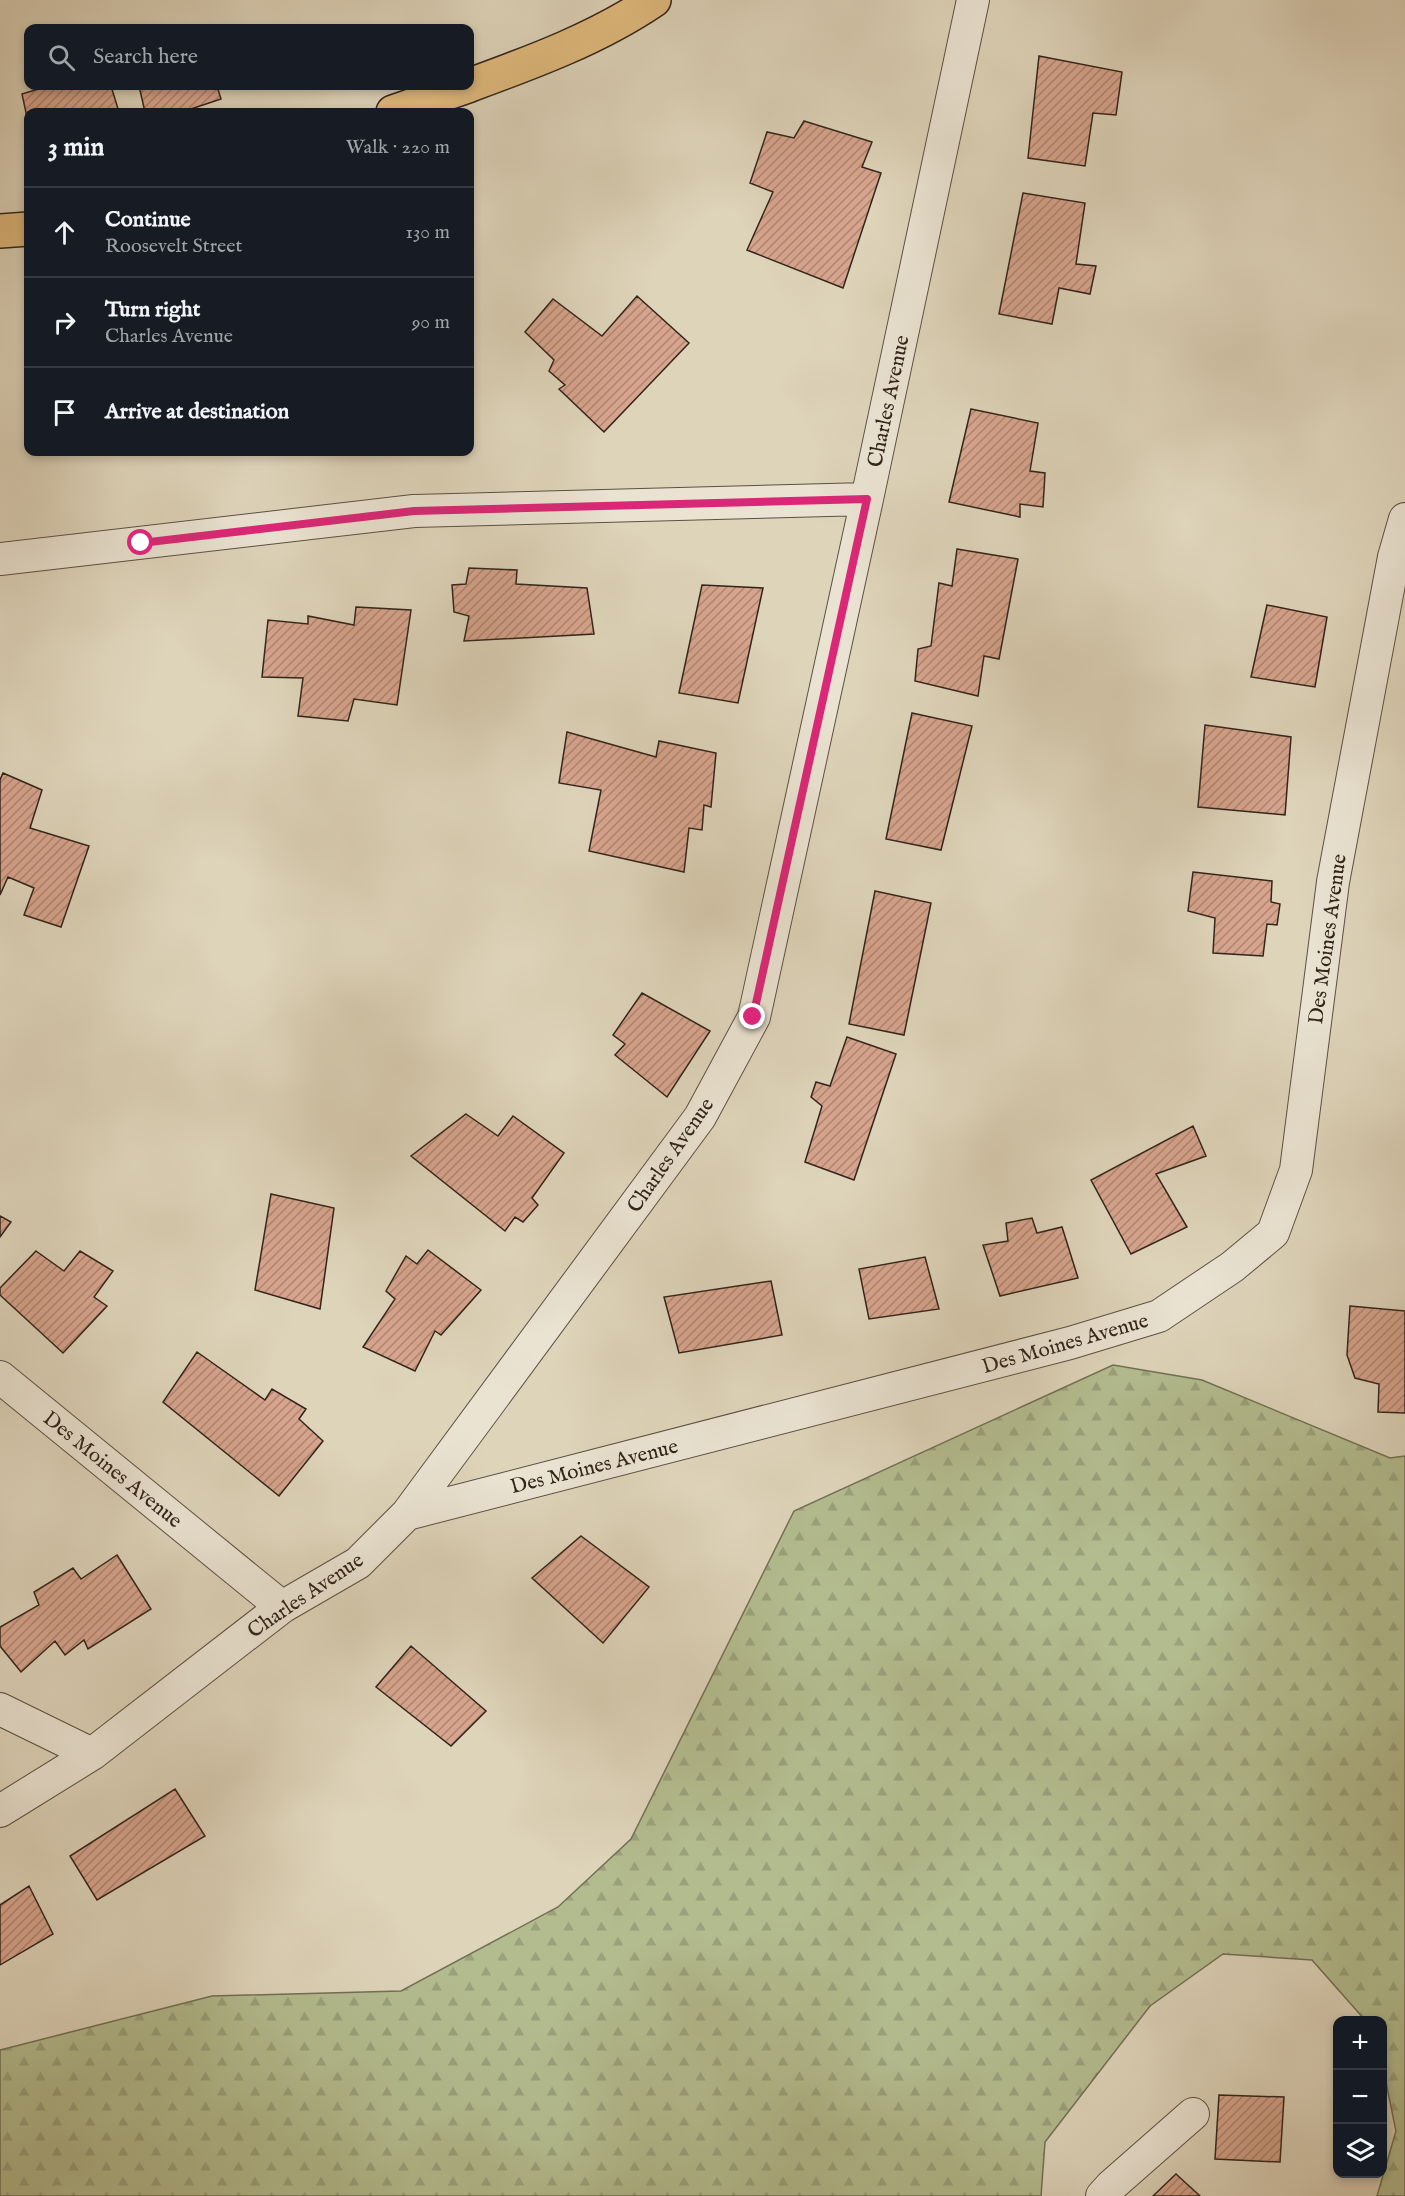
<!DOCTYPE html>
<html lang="en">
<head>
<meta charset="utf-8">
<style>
  :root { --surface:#171b24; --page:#20242c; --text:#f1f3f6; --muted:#9ea1a6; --line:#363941 }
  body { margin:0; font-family:"IM FELL English",serif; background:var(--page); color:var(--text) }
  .controls { position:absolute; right:18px; bottom:18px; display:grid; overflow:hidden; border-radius:12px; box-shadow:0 3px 9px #0003 }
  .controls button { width:54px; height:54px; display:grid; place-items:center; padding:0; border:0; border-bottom:2px solid var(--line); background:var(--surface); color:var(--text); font:30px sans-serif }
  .stop { position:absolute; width:18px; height:18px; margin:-14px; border:4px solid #db2777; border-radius:50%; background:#fff }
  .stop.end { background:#db2777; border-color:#fff; box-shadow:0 2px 6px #0008 }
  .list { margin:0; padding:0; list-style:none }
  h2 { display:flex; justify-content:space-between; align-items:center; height:78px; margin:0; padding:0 24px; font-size:26px }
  h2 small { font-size:20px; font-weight:400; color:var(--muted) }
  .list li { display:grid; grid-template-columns:39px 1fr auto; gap:18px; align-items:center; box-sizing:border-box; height:90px; padding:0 24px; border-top:2px solid var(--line) }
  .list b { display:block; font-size:22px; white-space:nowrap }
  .list p { margin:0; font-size:20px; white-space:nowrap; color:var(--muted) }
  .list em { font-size:20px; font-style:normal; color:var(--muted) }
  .icon { flex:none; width:33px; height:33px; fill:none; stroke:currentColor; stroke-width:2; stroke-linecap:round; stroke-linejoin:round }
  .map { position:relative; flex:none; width:1405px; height:2196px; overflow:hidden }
  .search { position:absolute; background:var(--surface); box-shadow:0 3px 9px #0003; left:24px; top:24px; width:450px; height:66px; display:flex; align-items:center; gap:15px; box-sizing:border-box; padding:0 21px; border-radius:12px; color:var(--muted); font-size:22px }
  .panel { position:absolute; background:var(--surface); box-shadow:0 3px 9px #0003; left:24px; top:108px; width:450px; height:348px; border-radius:12px }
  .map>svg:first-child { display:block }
  .forest { fill:url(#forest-firs); stroke:#727055; stroke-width:1.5 }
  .building { fill:url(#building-hatch); stroke:#32241b; stroke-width:1.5 }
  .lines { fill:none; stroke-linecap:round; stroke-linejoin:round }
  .street-casing { stroke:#5d5043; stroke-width:34 }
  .primary-casing { stroke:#32241b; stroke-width:36 }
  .street { stroke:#eae3d2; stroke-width:32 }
  .primary { stroke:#dfba7d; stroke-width:33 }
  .route { stroke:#db2777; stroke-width:8 }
  .labels { text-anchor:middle; stroke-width:4.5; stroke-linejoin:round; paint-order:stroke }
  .street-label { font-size:21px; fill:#32241b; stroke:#eae3d2 }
</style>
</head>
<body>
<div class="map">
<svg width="1405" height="2196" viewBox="0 0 1405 2196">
  <defs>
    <pattern id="forest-firs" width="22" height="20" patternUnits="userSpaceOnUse" patternTransform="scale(1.5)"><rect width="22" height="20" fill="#b3bc8f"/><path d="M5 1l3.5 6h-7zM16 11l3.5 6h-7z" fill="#9aa17b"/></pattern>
    <pattern id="building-hatch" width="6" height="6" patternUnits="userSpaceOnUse" patternTransform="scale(1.5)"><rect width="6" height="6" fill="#d7a48d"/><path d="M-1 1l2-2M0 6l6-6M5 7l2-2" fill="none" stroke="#af8572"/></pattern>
  </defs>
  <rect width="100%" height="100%" fill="#ded4ba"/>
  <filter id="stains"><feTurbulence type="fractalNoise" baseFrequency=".00333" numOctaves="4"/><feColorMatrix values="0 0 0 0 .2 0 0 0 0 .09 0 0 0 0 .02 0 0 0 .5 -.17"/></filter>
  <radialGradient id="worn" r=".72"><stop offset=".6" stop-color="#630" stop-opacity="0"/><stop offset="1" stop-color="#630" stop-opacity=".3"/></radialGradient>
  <!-- forest -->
  <path class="forest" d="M1113,1365l89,15 188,78 15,-2v740h-28l19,-65 -13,-63 -1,-48h-17l-53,-60 -89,-6 -73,52 -105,136 -4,54h-1041v-146l212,-54 189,-5 157,-84 73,-68 163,-328z"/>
  <!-- building -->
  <path class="building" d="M1039,56l83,16 -6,43 -23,-2 -8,53 -57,-8z
    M48,86h63l8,26h-91v10l-6,-28z
    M139,86h78l4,13 -39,13h-37z
    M804,121l68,21 -10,25 19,6 -38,115 -96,-38 26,-58 -23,-9 17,-51 27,6z
    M1023,193l62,10 -9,61 20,2 -6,28 -31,-6 -7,36 -53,-10z
    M637,296l52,47 -85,89 -45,-43 6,-4 -16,-14 5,-11 -29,-28 28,-33 49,37z
    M971,409l67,14 -8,48 15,2 -2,34 -23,-3v13l-71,-15z
    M957,549l61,10 -19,100 -15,-3 -6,40 -63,-15 3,-32 13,-3 8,-63 13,3z
    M469,568l48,2 -1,14 71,4 7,46 -130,7 5,-25 -15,-4 -2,-27 14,-1z
    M702,585l61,3 -25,115 -59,-10z
    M1267,605l60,12 -12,70 -64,-10z
    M356,607l55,3 -14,95 -43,-6 -6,22 -50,-5 5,-38 -41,-1 6,-57 40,4v-8l46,9z
    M912,713l60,13 -31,124 -55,-11z
    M1205,725l86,12 -6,78 -87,-8z
    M567,732l89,25 3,-16 57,12 -5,54 -7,-2 -2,25 -13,-2 -5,44 -95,-21 12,-61 -42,-7z
    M3,773l39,17 -12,38 59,18 -28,81 -37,-12 10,-27 -26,-11 -8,18v-115z
    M1193,872l79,9 -1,21 9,2 -3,21 -10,-1 -4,32 -50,-3 2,-35 -27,-7z
    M875,891l56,12 -27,132 -55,-11z
    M642,993l68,38 -43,66 -52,-42 10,-11 -12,-9z
    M847,1037l49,17 -42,126 -49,-18 17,-56 -11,-9 5,-15 14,4z
    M466,1114l32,22 15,-20 51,37 -32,45 6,7 -15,17 -8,-5 -10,14 -94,-75z
    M1193,1126l13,30 -50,18 31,53 -56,27 -40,-74z
    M271,1194l63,14 -14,101 -65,-19z
    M0,1216l11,6 -11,15z
    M1032,1218l5,15 25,-6 16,51 -78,18 -17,-51 25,-4 -2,-18z
    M428,1250l53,40 -40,45 -6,-4 -20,40 -52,-24 32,-48 -9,-8 20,-35 11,8z
    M36,1251l28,20 16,-20 33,20 -19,26 13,9 -44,47 -63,-58v-7z
    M925,1257l14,52 -70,10 -10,-50z
    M771,1281l11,54 -103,18 -15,-56z
    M1350,1306l55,5v102l-27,-1 1,-28 -24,-6 -8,-23z
    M197,1352l68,48 7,-11 34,20 -7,10 24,22 -44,55 -116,-94z
    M581,1536l68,51 -46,56 -71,-65z
    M117,1555l34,54 -63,40 -4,-9 -19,15 -10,-14 -34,31 -21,-26v-19l39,-22 -5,-13 39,-24 8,11z
    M411,1646l75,65 -35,35 -75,-59z
    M175,1789l30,47 -108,64 -27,-44z
    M29,1886l24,48 -53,31v-60z
    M1219,2095l65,2 -4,65 -65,-3z
    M1176,2174l24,22h-47z"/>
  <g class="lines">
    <defs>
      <path id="street" d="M0,559l414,-48 453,-12
        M0,1377l282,230
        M407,1514l663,-171 89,-27 73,-49 41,-34 23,-63 37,-288 61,-325 11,-38
        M0,1709l92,45
        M0,1811l92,-57 190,-147 76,-44 49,-49 293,-397 54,-100 113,-518 106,-499
        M1102,2196l9,-10 82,-72"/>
      <path id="primary" d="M470,85c63,-23 128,-47 184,-85
        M393,112l75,-26
        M0,231l28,-2"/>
    </defs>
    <!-- street casing -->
    <use href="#street" class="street-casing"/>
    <!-- primary casing -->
    <use href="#primary" class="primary-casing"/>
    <!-- street -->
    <use href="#street" class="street"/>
    <!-- primary -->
    <use href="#primary" class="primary"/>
  </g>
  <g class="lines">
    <!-- route -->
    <path class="route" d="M141,543l273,-32 453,-12 -114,518"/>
  </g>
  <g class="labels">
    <!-- street labels -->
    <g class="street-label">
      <text transform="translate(888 401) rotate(-78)" y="7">Charles Avenue</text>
      <text transform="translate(1327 939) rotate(-82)" y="7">Des Moines Avenue</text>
      <text transform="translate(670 1155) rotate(-55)" y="7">Charles Avenue</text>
      <text transform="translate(1065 1343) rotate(-16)" y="7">Des Moines Avenue</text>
      <text transform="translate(594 1466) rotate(-14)" y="7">Des Moines Avenue</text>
      <text transform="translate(113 1469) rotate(39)" y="7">Des Moines Avenue</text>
      <text transform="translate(305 1595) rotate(-34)" y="7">Charles Avenue</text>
    </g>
  </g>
  <rect width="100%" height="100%" filter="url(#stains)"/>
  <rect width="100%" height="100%" fill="url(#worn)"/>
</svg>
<div class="controls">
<button>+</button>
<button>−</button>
<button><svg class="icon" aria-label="layers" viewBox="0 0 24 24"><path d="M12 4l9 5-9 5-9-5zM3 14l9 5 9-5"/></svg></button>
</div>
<div class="stop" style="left:141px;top:543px"></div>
<div class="stop end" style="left:753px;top:1017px"></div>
<div class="search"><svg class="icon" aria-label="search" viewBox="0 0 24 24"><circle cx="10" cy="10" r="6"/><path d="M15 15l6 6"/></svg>Search here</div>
<section class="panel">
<h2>3 min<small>Walk · 220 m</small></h2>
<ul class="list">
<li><svg class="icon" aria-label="ahead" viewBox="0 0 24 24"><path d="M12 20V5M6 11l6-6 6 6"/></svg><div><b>Continue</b><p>Roosevelt Street</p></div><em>130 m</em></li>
<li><svg class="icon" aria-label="right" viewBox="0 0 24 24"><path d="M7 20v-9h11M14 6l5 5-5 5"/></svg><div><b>Turn right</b><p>Charles Avenue</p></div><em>90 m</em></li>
<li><svg class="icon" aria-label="arrive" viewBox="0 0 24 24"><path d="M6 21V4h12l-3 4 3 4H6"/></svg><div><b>Arrive at destination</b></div></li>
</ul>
</section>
</div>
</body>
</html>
